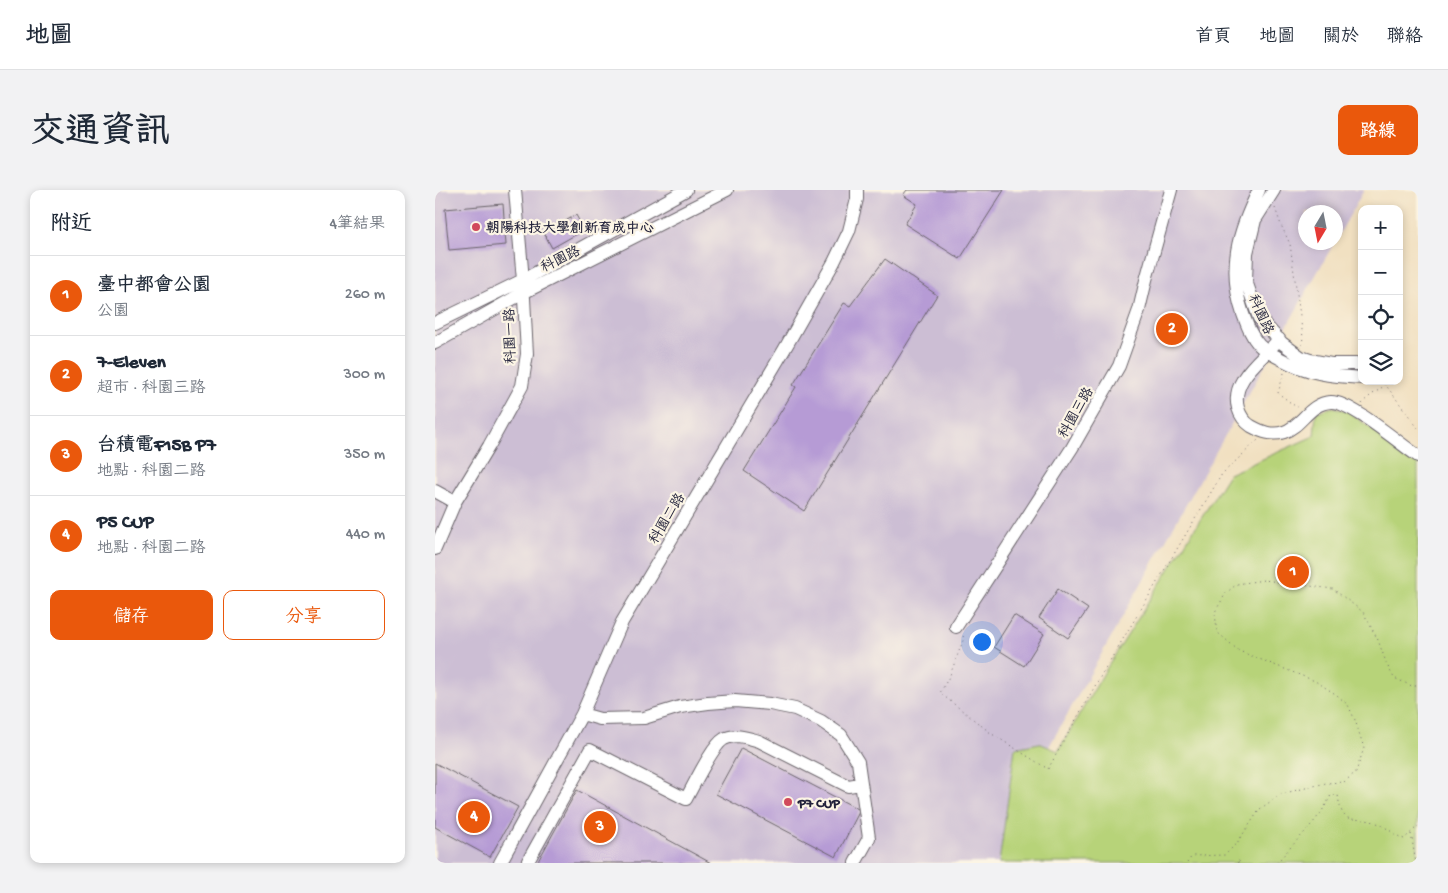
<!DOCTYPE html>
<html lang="zh-TW">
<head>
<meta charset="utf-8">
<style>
  :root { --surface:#fff; --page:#f2f2f3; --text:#1f2937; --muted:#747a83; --line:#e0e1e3; --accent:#ea580c }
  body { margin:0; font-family:"Gochi Hand","LXGW WenKai TC",sans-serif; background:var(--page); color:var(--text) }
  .controls { position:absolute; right:15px; top:15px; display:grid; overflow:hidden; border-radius:10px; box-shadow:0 2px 8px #0003 }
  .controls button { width:45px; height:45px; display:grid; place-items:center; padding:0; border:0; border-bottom:1px solid var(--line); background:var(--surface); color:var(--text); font:25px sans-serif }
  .compass { position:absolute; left:863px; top:15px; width:45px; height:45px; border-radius:50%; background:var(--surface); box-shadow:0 2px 8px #0003; rotate:190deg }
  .you { position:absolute; left:546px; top:451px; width:18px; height:18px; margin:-12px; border:4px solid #fff; border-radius:50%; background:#1a73e8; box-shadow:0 0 0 8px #1a73e833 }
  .badge { display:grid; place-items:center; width:32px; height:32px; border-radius:50%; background:var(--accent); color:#fff; font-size:16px; font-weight:700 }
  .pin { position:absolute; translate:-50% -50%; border:2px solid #fff; box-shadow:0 1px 5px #0006 }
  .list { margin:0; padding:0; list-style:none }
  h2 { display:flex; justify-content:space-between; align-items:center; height:65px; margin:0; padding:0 20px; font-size:21px }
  h2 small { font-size:16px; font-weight:400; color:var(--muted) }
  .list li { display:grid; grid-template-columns:32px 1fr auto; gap:15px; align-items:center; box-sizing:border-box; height:80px; padding:0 20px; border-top:1px solid var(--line) }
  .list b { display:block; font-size:19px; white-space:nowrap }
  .list p { margin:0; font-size:16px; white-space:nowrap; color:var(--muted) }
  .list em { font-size:16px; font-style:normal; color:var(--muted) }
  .actions { display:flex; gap:10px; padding:15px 20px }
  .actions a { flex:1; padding:11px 0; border:1px solid var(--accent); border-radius:10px; text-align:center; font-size:18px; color:var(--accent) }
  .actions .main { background:var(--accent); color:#fff }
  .icon { flex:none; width:28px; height:28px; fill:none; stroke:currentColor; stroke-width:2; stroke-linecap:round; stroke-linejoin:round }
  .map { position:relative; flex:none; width:983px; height:673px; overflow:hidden; border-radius:10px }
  header { display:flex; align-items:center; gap:30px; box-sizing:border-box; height:70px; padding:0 25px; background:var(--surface); border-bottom:1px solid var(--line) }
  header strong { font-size:24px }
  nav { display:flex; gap:28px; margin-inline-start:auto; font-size:18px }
  .intro { display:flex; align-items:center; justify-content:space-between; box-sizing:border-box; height:120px; padding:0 30px }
  h1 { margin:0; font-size:35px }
  .button { padding:12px 22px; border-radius:10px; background:var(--accent); color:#fff; font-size:18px; font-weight:700 }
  main { display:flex; gap:30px; padding:0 30px }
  aside { flex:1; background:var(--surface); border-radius:10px; box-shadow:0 2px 8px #0003 }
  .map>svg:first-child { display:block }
  .industrial { fill:#ccbed4 }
  .green { fill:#b7d379; stroke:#6c7a5a }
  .building { fill:#b69bd5 }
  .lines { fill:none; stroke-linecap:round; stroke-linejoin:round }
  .minor-casing { stroke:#6a646a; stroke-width:14 }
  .path { stroke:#6a646a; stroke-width:1; stroke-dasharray:1 4; stroke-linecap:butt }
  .minor { stroke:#fff; stroke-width:12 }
  .poi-dot { fill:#d1495b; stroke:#fcf5e5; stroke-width:2 }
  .labels { text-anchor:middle; stroke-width:4.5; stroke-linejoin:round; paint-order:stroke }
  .poi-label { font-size:14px; font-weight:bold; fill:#22223b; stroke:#fcf5e5; text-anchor:start }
  .street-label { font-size:14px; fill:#22223b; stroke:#fcf5e5 }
</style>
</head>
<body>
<header>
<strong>地圖</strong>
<nav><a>首頁</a><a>地圖</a><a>關於</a><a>聯絡</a></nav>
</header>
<div class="intro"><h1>交通資訊</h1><a class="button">路線</a></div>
<main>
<aside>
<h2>附近<small>4筆結果</small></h2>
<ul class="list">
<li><span class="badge">1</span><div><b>臺中都會公園</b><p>公園</p></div><em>260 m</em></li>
<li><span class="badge">2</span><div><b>7-Eleven</b><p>超市 · 科園三路</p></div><em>300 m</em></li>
<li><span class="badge">3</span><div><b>台積電F15B P7</b><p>地點 · 科園二路</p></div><em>350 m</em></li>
<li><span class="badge">4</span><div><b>P5 CUP</b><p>地點 · 科園二路</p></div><em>440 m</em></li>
</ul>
<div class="actions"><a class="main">儲存</a><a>分享</a></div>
</aside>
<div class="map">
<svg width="983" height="673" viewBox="0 0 983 673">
  <rect width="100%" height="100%" fill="#fcf5e5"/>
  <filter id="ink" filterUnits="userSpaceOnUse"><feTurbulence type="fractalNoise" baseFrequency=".02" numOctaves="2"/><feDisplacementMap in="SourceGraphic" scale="10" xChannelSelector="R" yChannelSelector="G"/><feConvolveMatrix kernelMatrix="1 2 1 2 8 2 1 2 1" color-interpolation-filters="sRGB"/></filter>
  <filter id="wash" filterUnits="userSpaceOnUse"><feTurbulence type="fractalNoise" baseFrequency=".0096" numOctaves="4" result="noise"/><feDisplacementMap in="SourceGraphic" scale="20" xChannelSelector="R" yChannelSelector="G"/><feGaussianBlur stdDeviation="1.12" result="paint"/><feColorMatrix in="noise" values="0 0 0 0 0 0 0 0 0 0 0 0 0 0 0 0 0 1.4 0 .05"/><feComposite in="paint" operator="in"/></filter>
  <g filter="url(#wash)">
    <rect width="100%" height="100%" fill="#f1e0c1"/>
    <!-- industrial -->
    <path class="industrial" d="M0,0h929l-28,50v-28h-30v30l28,1 -288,509 -43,111h-568z"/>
    <!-- green -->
    <path class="green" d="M898,217l14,4 71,51v401h-419l16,-115 24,-5 19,8 47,-80 124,-197 85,-38 2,-24z"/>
    <g id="blocks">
      <!-- building -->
      <path class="building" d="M472,0h97l-44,69 -55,-35 12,-20 -14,-9z
        M68,14l3,41 -57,5 -4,-41z
        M141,25l8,15 -32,18 -8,-15z
        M450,69l52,36 -133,216 -60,-40 52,-84 -3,-2 51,-82 6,3z
        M623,399l30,20 -20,29 -29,-20z
        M579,425l30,19 -20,32 -30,-19z
        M306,558l119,62 -24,47 -120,-63z
        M0,573l83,44 -28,50 -55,-30z
        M142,600l134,73h-174z"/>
    </g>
  </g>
  <g filter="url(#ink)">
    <use href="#blocks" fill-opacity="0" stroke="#6a646a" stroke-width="1"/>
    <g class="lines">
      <defs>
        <path id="minor" d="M824,0c-21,42 -32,78 -16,124 4,11 8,22 16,31 6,6 15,10 22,14 28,15 50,17 81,19
          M839,0l-19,30 -8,33 -1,28 13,37 23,25 19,14 9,3 21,4h31
          M0,133l88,-43 163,-90
          M844,149c-16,20 -49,40 -41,69 2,7 7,14 13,18 11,6 21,10 33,6 18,-6 25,-29 47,-30 19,-1 69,42 87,54
          M0,153l88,-50 204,-103
          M0,301l20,11
          M0,359l20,-47 34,-56 33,-60 5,-32 -4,-74 -8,-90
          M521,437l116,-179 47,-82 20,-56 7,-30 25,-90
          M147,524l18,5 44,-1 36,-11 28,-4 27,-2 35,3 25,5 26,12 20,14 17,27 11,76 -14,25
          M65,673l82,-149 40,-92 162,-272 50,-88 15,-31 8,-32v-9
          M92,673l63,-113 96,49c8,-14 26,-53 38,-60 11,-6 24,-1 35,2l89,45 13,-2"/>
      </defs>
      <!-- minor casing -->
      <use href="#minor" class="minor-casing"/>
      <!-- path -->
      <path class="path" d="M840,18l6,17 9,19 13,93 -1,8
        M849,183l-6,20 17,13 3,1
        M927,214c6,-9 17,-12 23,-20l33,44
        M528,446l1,2 -14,37 -10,18 52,41 56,35 51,-90 123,-205 36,-34
        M976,644l5,29
        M752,673l5,-7 33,-1 12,-12 23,-34 21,-15 45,-11 18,-1 12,-10 8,-24 -9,-28 -7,-15 -11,-10 -22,-14 -76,-30 -22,-19 -2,-20 11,-19 11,-9 27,-4 69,9 30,23 15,28 9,25 7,13 18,8h6
        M803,673l-1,-3 5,3
        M842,673c19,-24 41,-40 54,-68h7c4,35 16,19 39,28 10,4 17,12 27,16l14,-13"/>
      <!-- minor -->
      <use href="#minor" class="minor"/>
    </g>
  </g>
  <!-- markers -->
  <g class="poi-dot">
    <circle cx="41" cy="37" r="5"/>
    <circle cx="353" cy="612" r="5"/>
  </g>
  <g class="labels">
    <!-- poi labels -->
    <g class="poi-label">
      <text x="51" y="42">朝陽科技大學創新育成中心</text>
      <text x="363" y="617">P7 CUP</text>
    </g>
    <!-- street labels -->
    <g class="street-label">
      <text transform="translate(125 68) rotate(-26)" y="5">科園路</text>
      <text transform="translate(827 124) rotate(66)" y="5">科園路</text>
      <text transform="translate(74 146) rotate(-91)" y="5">科園一路</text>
      <text transform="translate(640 222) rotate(-60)" y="5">科園三路</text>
      <text transform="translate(231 328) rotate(-59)" y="5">科園二路</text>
    </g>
  </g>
</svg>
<div class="controls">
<button>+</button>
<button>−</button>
<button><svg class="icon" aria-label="locate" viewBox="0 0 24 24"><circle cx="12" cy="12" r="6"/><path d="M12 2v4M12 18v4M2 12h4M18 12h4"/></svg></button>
<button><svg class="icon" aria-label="layers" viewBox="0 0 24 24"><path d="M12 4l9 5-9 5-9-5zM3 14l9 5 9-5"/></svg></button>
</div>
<svg class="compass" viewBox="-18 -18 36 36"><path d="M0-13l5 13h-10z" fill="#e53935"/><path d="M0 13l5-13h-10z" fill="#747a83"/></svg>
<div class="you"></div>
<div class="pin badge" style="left:858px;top:382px">1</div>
<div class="pin badge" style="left:737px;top:139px">2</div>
<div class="pin badge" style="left:165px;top:637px">3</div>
<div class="pin badge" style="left:39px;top:627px">4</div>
</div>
</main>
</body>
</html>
